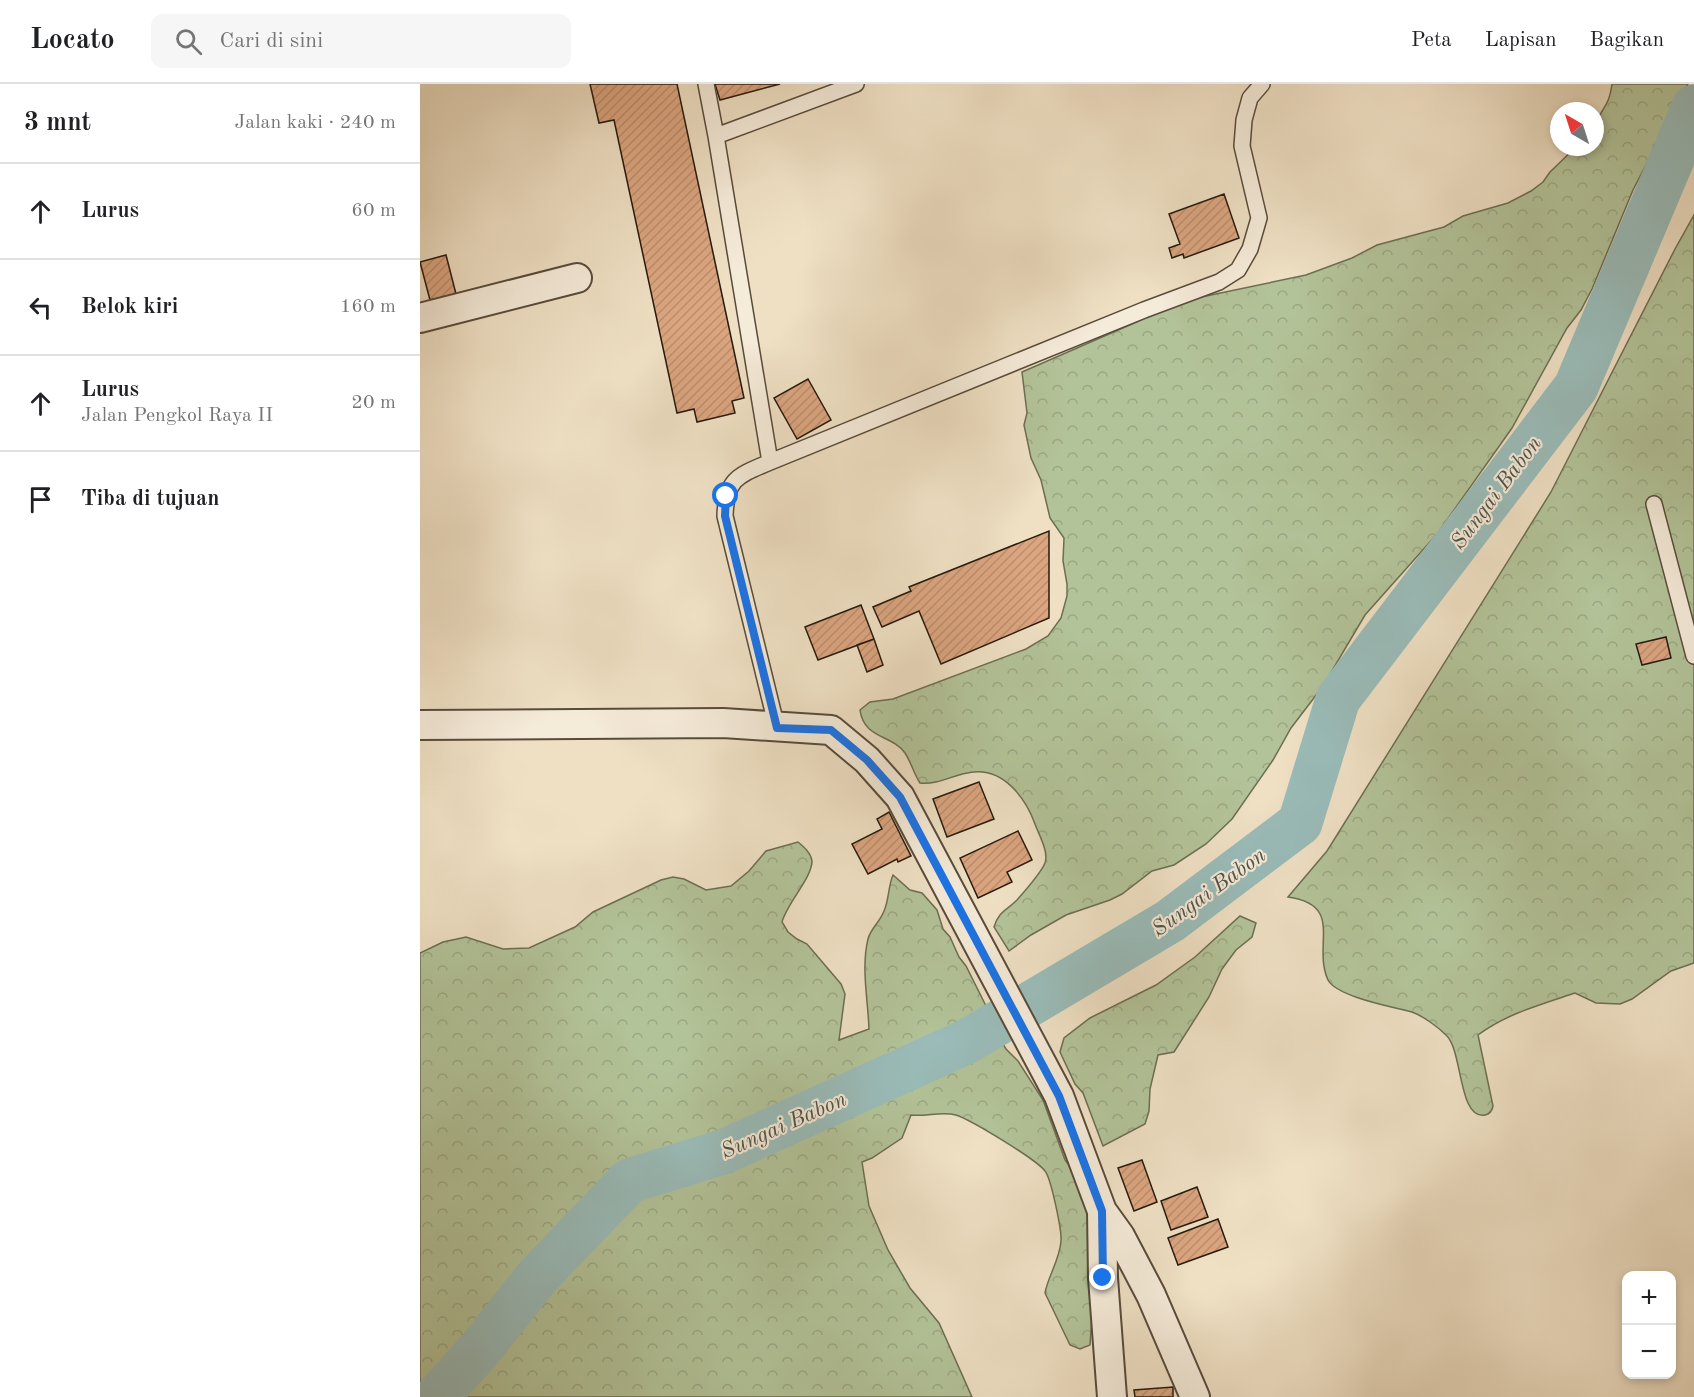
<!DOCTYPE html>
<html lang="id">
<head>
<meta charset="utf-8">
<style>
  :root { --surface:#fff; --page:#f6f6f6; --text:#202124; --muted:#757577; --line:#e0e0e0 }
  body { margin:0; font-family:"Old Standard TT",serif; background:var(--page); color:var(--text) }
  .controls { position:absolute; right:18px; bottom:18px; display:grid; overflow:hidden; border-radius:12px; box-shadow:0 3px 9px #0003 }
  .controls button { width:54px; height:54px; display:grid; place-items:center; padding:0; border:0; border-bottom:2px solid var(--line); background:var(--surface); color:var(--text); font:30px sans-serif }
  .compass { position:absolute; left:1130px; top:18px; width:54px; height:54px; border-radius:50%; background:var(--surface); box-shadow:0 3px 9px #0003; rotate:321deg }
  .stop { position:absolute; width:18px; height:18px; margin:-14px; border:4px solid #1a73e8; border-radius:50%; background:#fff }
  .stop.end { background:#1a73e8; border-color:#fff; box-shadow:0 2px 6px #0008 }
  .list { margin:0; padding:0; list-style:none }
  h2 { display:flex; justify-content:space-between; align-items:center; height:78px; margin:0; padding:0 24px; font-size:26px }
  h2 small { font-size:20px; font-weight:400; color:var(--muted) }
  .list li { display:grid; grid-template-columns:39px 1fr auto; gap:18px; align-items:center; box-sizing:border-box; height:96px; padding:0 24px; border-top:2px solid var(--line) }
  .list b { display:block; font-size:22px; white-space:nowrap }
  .list p { margin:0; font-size:20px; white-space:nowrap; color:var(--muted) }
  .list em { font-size:20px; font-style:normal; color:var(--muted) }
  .icon { flex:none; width:33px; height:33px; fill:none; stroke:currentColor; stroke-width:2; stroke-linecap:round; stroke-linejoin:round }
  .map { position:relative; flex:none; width:1274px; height:1313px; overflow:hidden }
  header { display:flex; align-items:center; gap:36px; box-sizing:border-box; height:84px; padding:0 30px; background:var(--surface); border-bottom:2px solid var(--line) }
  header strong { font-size:28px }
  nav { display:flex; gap:33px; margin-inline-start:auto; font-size:21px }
  .search { width:420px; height:54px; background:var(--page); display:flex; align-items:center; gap:15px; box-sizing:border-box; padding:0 21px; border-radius:12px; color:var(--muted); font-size:22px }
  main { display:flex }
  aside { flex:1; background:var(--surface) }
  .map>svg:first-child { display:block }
  .forest { fill:url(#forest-crowns); stroke:#6c6e53; stroke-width:1.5 }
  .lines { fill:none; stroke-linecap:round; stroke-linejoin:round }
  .river { stroke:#9abcb9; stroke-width:45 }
  .building { fill:url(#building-hatch); stroke:#26190d; stroke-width:1.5 }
  .service-casing { stroke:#584b3b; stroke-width:18 }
  .minor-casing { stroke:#584b3b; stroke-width:32 }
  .service { stroke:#f5ebd9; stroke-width:15 }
  .minor { stroke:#f5ebd9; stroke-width:28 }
  .route { stroke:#1a73e8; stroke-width:8 }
  .labels { text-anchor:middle; stroke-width:4.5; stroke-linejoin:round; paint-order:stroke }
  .water-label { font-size:22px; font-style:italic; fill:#4f5249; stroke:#f5ebd9 }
</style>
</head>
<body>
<header>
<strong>Locato</strong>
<div class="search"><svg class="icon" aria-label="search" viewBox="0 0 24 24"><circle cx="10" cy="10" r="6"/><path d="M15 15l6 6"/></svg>Cari di sini</div>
<nav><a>Peta</a><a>Lapisan</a><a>Bagikan</a></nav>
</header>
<main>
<aside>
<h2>3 mnt<small>Jalan kaki · 240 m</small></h2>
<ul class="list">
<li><svg class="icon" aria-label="ahead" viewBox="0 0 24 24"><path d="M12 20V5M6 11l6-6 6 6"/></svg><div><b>Lurus</b></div><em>60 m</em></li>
<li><svg class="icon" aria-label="left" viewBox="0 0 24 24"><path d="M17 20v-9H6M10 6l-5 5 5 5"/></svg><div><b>Belok kiri</b></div><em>160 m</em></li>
<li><svg class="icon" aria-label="ahead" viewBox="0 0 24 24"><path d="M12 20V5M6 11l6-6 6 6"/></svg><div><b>Lurus</b><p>Jalan Pengkol Raya II</p></div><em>20 m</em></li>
<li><svg class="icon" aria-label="arrive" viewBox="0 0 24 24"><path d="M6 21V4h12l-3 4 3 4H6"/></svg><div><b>Tiba di tujuan</b></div></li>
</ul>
</aside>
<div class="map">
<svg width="1274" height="1313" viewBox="0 0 1274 1313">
  <defs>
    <pattern id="forest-crowns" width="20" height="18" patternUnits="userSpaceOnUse" patternTransform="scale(1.5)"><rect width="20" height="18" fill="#b3c399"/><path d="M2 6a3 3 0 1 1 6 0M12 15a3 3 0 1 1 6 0" fill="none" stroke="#9aa783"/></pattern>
    <pattern id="building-hatch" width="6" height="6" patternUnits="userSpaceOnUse" patternTransform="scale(1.5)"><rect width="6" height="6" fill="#dba57f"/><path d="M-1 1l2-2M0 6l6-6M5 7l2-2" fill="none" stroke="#bc8d6d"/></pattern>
  </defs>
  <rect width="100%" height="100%" fill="#efe0c4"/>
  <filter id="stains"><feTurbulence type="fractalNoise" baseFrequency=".00333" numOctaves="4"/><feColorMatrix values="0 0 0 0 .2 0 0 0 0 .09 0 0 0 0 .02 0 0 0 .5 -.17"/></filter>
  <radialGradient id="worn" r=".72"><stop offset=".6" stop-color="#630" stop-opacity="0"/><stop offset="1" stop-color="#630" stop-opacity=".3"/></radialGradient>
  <!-- forest -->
  <path class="forest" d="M1192,0h76l-55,106 -41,99 -11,21 -14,18 -55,100 -75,106 -72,81 -42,71 -32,42 -18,32 -41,59 -26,25 -32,21 -22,6 -30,23 -12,6 -44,15 -35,20 -22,16 -15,-24c5,-16 12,-16 23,-27 7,-8 24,-27 28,-37 4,-11 -6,-28 -10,-39 -9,-25 -31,-56 -62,-52 -19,2 -34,13 -53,11 -6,-9 -9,-21 -15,-30 -14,-19 -41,-14 -45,-43l10,-8 23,-3 133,-50 22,-13 13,-18 6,-22v-12l-4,-23 1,-23 -14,-20 -9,-38 -10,-22 -7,-33 3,-12 -5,-41 165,-72 119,-25 46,-17 25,-13 67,-18 19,-11 45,-13 23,-12 12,-9 7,-10 26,-25h19c0,-8 -2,-19 1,-25 9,-18 13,-17 16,-38z
    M1274,131v748l-23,8 -39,28 -12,5 -24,-1 -21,-10c-33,11 -69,21 -97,42l15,71c-1,5 -3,8 -8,9 -27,5 -22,-65 -39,-80 -8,-8 -23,-19 -34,-23 -18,-5 -75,-15 -84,-32 -16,-35 17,-75 -40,-83l39,-46 224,-359 124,-243z
    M378,758c6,5 13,11 14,19 0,17 -25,42 -30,61l6,10 9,7 10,5 34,40 4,10 -6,46 30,-11c-1,-29 -8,-61 -1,-90 3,-11 12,-17 16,-28 5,-11 4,-24 9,-36l17,15 12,3 15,17 6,19 7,8 9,20 7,9 25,50 5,17 10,16 12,12 25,39 22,60 14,19 14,31 1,79 -4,56 -10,4 -10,-4 -25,-52c3,-17 15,-34 16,-52 1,-10 -10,-63 -16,-70 -9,-12 -74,-51 -89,-56 -15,-4 -30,2 -45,0l-9,23 -30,20 -10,4 7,44 19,44 22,38 29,35 33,74h-552v-444l23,-11 23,-5 37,12 26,-1 46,-21 18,-15 68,-32 12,-3 11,2 22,11 25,-4 18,-15 17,-20z
    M820,832l16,7 -4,14 -16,13 -14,19 -13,28 -35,55 -16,3 -8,34 -1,22 -4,13 -42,22 -20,-53 -8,-9 -15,-32 4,-14 26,-20 66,-33 39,-28z"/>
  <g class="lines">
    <!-- river -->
    <path class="river" d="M17,1313l43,-48 58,-73 91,-95 94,-29 243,-110 204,-121 130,-98 38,-124 238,-312 118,-280"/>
  </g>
  <!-- building -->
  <path class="building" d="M170,0h87l67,314 -12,3 3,12 -38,9 -3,-13 -17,4 -63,-293 -15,3z
    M295,0h65l-60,16z
    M804,110l15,44 -55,20 -1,-4 -11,4 -3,-10 11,-4 -11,-30z
    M26,171l10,39 -26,6 -10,-38z
    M388,295l23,41 -34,19 -23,-41z
    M629,447v87l-108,46 -22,-53 -37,16 -9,-20 38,-16 -2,-4z
    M441,521l13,34 -56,21 -13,-33z
    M1246,553l5,21 -29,7 -6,-21z
    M454,555l9,26 -16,7 -10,-27z
    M559,698l15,37 -47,18 -14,-38z
    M469,728l22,44 -13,6 -1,-3 -29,15 -16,-30 30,-15 -5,-10z
    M598,747l14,29 -25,12 5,10 -34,16 -18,-40z
    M722,1076l15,42 -23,9 -16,-43z
    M777,1103l11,30 -37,13 -10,-29z
    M798,1135l10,28 -50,18 -10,-27z
    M753,1303v10h-38l-1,-7z"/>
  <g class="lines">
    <defs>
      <path id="service" d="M286,0l10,52 54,326
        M296,52l140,-52
        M1234,420l40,152
        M357,644l-52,-212c1,-37 12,-40 45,-54l374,-152 75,-28 19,-12 12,-21 9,-31 -17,-72 2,-26 6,-22 12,-14"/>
      <path id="minor" d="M0,234l157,-40
        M0,641l303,-2 108,7 36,30 33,37 159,299 43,115 18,25 31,59 44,102
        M682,1127l1,67 9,119"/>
    </defs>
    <!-- service casing -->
    <use href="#service" class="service-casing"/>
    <!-- minor casing -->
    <use href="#minor" class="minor-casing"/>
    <!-- service -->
    <use href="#service" class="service"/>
    <!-- minor -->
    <use href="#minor" class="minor"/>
  </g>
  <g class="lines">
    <!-- route -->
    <path class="route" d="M306,412l-1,20 52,212 54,2 36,30 33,37 159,299 43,115 1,67"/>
  </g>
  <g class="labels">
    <!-- water labels -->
    <g class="water-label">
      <text transform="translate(1075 408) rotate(-53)" y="8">Sungai Babon</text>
      <text transform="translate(788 807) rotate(-36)" y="8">Sungai Babon</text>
      <text transform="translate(363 1040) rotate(-24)" y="8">Sungai Babon</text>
    </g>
  </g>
  <rect width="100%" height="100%" filter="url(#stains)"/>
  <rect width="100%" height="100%" fill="url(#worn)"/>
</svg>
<div class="controls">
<button>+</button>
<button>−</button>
</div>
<svg class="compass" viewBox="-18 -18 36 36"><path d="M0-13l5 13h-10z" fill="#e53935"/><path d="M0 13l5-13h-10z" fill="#757577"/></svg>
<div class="stop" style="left:306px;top:412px"></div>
<div class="stop end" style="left:683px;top:1194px"></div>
</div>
</main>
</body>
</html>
